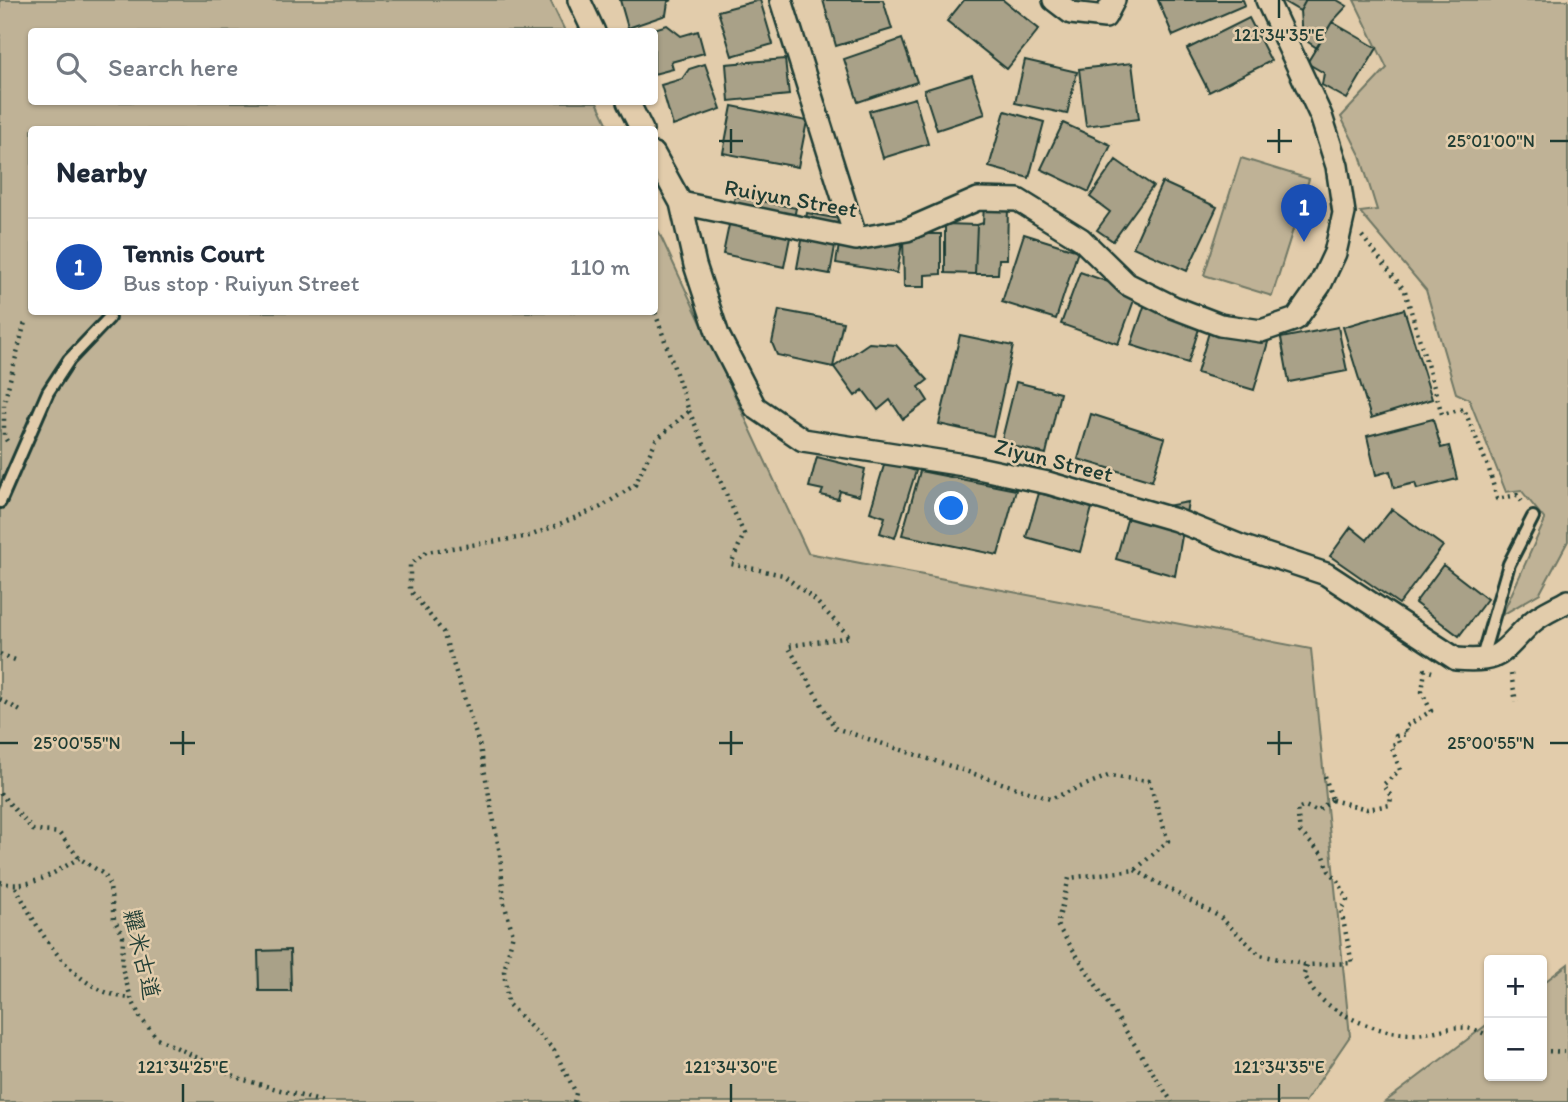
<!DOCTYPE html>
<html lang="en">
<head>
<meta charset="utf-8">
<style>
  :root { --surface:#fff; --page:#f2f2f3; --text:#1f2937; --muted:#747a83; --line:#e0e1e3; --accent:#2563eb }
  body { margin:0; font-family:Itim,"LXGW WenKai TC",sans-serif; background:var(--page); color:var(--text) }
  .controls { position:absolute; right:21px; bottom:21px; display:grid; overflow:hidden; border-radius:7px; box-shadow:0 2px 5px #0004 }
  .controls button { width:63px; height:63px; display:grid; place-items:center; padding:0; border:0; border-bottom:2px solid var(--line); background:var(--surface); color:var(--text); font:35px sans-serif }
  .you { position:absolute; left:952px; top:509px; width:24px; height:24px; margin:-18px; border:5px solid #fff; border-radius:50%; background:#1a73e8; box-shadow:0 0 0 10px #1a73e833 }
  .badge { display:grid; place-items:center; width:46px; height:46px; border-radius:50%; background:var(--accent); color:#fff; font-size:23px; font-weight:700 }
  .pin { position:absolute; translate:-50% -58px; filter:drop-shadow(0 2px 4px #0008) }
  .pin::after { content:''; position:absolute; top:37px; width:24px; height:21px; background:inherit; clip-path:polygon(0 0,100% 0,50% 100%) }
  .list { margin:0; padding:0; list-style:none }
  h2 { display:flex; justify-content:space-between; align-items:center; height:91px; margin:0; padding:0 28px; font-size:30px }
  h2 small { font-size:23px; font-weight:400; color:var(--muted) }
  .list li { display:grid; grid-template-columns:46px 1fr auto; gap:21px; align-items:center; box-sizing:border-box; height:98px; padding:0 28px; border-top:2px solid var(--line) }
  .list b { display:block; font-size:26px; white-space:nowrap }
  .list p { margin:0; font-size:23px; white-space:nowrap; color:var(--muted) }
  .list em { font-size:23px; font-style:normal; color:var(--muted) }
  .icon { flex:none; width:38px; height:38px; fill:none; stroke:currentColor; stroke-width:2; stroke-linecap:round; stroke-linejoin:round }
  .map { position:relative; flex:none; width:1568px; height:1102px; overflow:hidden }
  .search { position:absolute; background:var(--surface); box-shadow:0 2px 5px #0004; left:28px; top:28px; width:630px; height:77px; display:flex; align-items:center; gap:18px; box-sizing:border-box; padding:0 24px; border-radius:7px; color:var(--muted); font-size:26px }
  .panel { position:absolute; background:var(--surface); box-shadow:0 2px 5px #0004; left:28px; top:126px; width:630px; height:189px; border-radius:7px }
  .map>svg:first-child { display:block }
  .green { fill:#bfb296; stroke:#6f7865; stroke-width:2 }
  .building { fill:#a9a188; stroke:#1f3d34; stroke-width:2 }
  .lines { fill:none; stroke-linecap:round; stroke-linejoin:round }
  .lane-casing { stroke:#1f3d34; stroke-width:16 }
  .street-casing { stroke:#1f3d34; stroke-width:26 }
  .path { stroke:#1f3d34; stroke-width:4.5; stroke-dasharray:2 5; stroke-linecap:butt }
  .lane { stroke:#e2ccab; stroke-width:10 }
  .street { stroke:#e2ccab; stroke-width:21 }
  .ticks { fill:none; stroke:#1f3d34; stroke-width:2.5 }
  .labels { text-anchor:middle; stroke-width:5; stroke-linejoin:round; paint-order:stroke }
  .street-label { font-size:23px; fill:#1f3d34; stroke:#e2ccab }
  .ticks-label { font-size:18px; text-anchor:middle; fill:#1f3d34; stroke:#e2ccab; stroke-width:5; stroke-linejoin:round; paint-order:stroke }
</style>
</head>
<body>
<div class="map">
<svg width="1568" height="1102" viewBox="0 0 1568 1102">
  <rect width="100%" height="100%" fill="#e2ccab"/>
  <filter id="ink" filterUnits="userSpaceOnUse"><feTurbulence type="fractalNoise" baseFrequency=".0143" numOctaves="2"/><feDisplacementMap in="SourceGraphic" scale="14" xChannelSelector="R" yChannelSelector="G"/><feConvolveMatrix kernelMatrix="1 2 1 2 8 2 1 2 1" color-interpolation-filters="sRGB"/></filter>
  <g filter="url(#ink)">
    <!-- green -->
    <path class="green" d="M0,0h550l15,31 -533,1v70h565l13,27 -578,1v182h622l1,-88 153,329 503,96 39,387 -45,66h-1305z
      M1354,0h214v541l-28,52 -38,22 43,-95 -24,-30 -15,2 -37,-93 -13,-6 -30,-103 -66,-78 17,-2 -17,-55 -19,-38 46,-49z
      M1241,158l68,21 -37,117 -68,-21z
      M1568,964v138h-183l104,-79v53h53v-92z"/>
    <!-- building -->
    <path class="building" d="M620,0h52l-4,2 -2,13 -38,13z
      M760,0l13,44 -41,12 -14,-45z
      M823,0h60l9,29 -56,17z
      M964,0h39l36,29 -32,40 -60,-48z
      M1158,0h85l2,5 -72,31z
      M1281,0h25l-6,11z
      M1306,0h31l10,6 -15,16 -15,26 -15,-10 -2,-27z
      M1249,18l22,43 -62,31 -22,-43z
      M1332,22l45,26 -30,51 -25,-14 2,-12 -17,-10z
      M667,25l14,11 17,-5 6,22 -33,9 2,7 -19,5v-42h-10z
      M902,39l15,43 -59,20 -14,-43z
      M785,59l4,36 -60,6 -3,-37z
      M1025,60l52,12 -10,42 -52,-11z
      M1132,63l7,56 -53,7 -7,-57z
      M705,64l16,45 -48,17 -12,-41 21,-6 7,-10z
      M972,75l13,39 -48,16 -13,-40z
      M915,98l13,46 -45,14 -14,-47z
      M732,106l75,15 -9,46 -75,-14z
      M1005,111l39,11 -15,56 -40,-11z
      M1063,123l48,22 -22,47 -48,-23z
      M1116,160l37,26 -40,55 -16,-11 13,-18 -20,-15z
      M1162,182l55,25 -30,64 -54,-24z
      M735,196l61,12 -12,59 -61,-13z
      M984,204l24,1 -1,54h-8l-1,15h-23l2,-49 6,-2z
      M807,213l33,6 -10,55 -33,-6z
      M945,224l32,1 -2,49 -30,-1z
      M841,233l61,10 -5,30 -61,-10z
      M903,234h38v40l-16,1v12h-21z
      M1024,234l54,17 -22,68 -54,-17z
      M1080,272l57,20 -19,52 -57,-20z
      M1148,295l56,18 -16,50 -57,-18z
      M1404,309l28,90 -61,19 -28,-91z
      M779,310l64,12 -10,45 -56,-12 -5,-12z
      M1214,315l57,17 -17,58 -57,-17z
      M1338,327l9,44 -58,11 -8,-44z
      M960,335l53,11 -20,90 -54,-12z
      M869,343l27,2 32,35 -9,7 9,14 -25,18 -13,-19 -12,10 -15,-20 -8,6 -21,-29z
      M1016,382l44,11 -14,61 -45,-11z
      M1091,414l74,24 -13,43 -74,-22z
      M1433,419l8,29 8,-2 8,33 -40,10 -2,-6 -21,5 -4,-17 -14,4 -9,-39z
      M817,457l48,12 -6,27 -19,-5 -2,8 -17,-4 2,-5 -14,-3z
      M885,462l31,9 -21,67 -15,-5 5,-16 -15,-5z
      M920,471l96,19 -18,65 -96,-20z
      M1039,493l53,15 -12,44 -54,-15z
      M1188,502l-13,74 -59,-17 13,-46z
      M1392,509l51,37 -44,58 -69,-48 21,-29 16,13z
      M1443,565l44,34 -28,37 -44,-33z
      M290,950l1,41h-32l-1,-40z"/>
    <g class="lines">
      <defs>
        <path id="lane" d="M0,502l48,-110 21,-32 40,-42
          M1481,661l28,-97 24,-47"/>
        <path id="street" d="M579,0l15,32
          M781,0l75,239
          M1054,0l17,13 34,4 9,-17
          M628,102l14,28
          M654,154l27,49 14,62 23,70 37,72 48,33 161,25 84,18 128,37 65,26 85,28 130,85c46,4 44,-6 74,-35 10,-10 26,-16 38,-23
          M681,203l175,36 51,-9 71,-31 40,1 63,39 46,45 46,23 47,18 41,6 35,-12 24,-34 15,-32 9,-40 -7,-47 -16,-50 -54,-116"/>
      </defs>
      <!-- lane casing -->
      <use href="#lane" class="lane-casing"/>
      <!-- street casing -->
      <use href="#street" class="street-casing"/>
      <!-- path -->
      <path class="path" d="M1362,236l43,55 37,123 22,-5 25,60 8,30 20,-4 6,8
        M689,411l55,123 -13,30 52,11 31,24 36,38 -62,9 47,82 215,71 58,-23 41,5 19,60 -33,29 -66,8 -12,47 115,177
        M7,441l-3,-5v-33l21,-81
        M0,654l18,7
        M1511,674l5,28
        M0,699l24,14
        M1325,776l7,24
        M0,793l33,37 26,3 20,25 26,17 5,12 4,32 9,17 -1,32 9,30 9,19 17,21 84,41 82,23
        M1332,800l-15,11 -12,-5 -8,3 3,23 24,24 5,15 9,9 9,20 -6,10 11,53 -45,2 -3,9c4,7 8,17 14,22 21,21 64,38 93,38 33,0 44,-16 78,2
        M1332,800l35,9 23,-4 1,-9 -8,-11 17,-15 -9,-25 8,-2 -3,-7 11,-2 -2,-7 26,-16 -9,-19 3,-22 7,2
        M1135,870l85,47 40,38 47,10
        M0,882c29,9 54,-9 79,-24
        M16,887c23,46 58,107 115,111
        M1542,1051l26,1
        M574,1102l2,-9 -22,-43 -46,-46 -4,-33 9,-37 -9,-31 -4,-49 -20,-107 -37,-115 -33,-42v-25l16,-13 104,-16 71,-29 34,-22 21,-45 33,-29 -35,-102"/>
      <!-- lane -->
      <use href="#lane" class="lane"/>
      <!-- street -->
      <use href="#street" class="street"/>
    </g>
  </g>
  <!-- ticks -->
  <path class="ticks" d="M1279,0v18M731,129v24M1279,129v24M719,141h24M1267,141h25M1550,141h18M183,731v24M731,731v24M1279,731v24M0,743h18M170,743h25M719,743h24M1267,743h25M1550,743h18M183,1084v18M731,1084v18M1279,1084v18"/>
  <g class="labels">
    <!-- street labels -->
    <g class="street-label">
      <text transform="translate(791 198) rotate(10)" y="8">Ruiyun Street</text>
      <text transform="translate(1054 460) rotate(14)" y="8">Ziyun Street</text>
      <text transform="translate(142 954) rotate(77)" y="8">糶米古道</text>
    </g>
  </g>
  <g class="ticks-label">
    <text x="1279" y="41">121°34'35"E</text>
    <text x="1491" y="147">25°01'00"N</text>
    <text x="77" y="749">25°00'55"N</text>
    <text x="1491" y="749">25°00'55"N</text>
    <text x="183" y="1073">121°34'25"E</text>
    <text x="731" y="1073">121°34'30"E</text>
    <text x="1279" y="1073">121°34'35"E</text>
  </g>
</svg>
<div class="controls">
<button>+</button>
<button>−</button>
</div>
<div class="you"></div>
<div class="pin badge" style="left:1304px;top:242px;background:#1a4fb4">1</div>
<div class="search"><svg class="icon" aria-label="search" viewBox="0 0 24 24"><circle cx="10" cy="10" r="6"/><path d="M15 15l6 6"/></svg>Search here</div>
<section class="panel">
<h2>Nearby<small></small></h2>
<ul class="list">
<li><span class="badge" style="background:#1a4fb4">1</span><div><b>Tennis Court</b><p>Bus stop · Ruiyun Street</p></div><em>110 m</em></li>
</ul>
</section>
</div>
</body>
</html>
